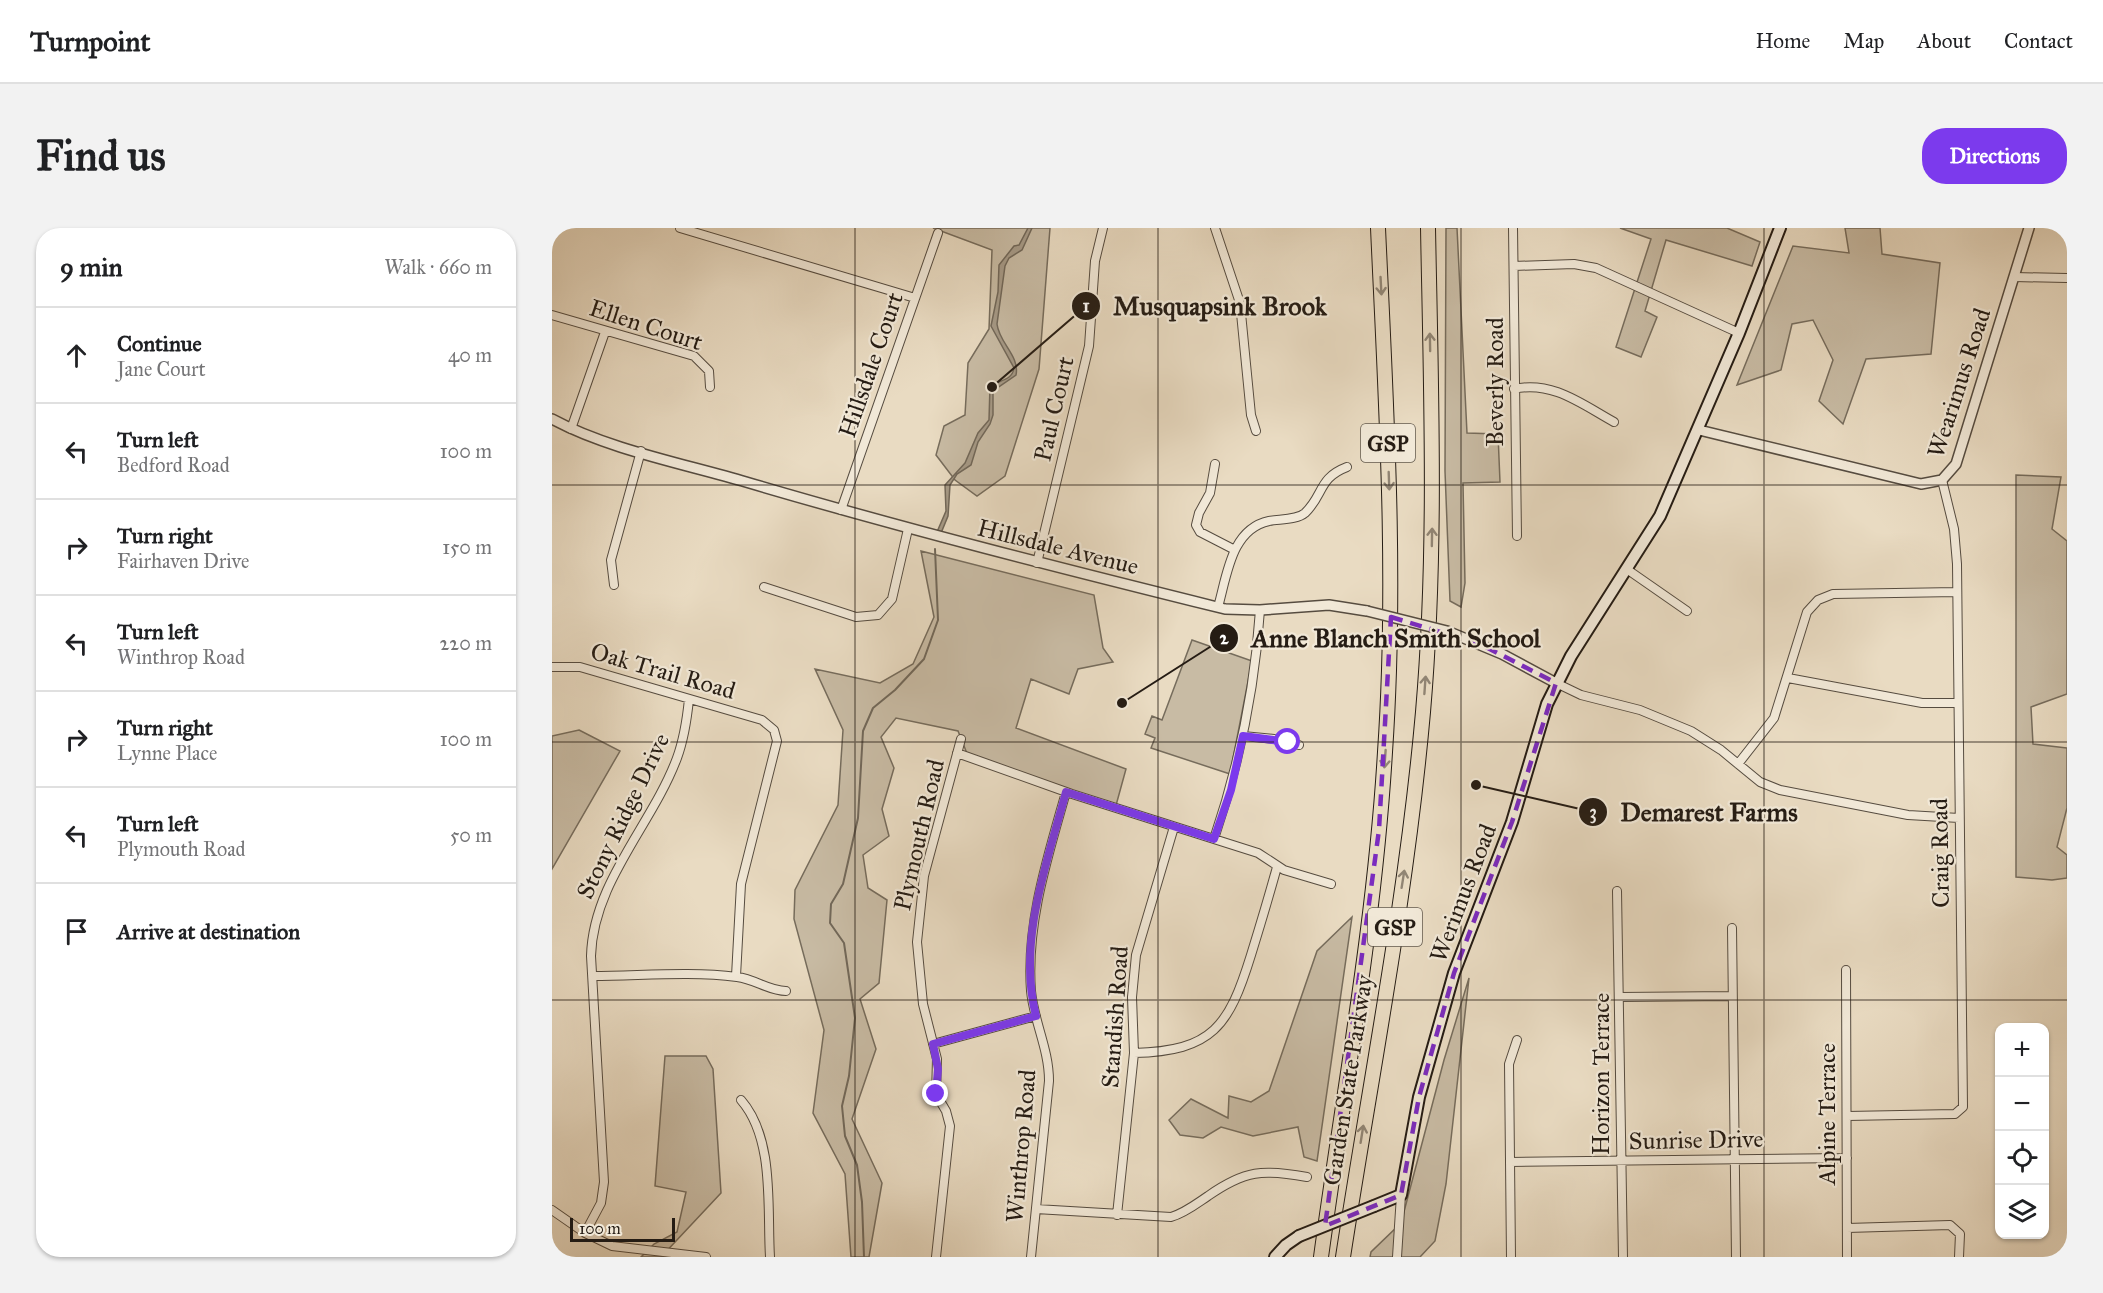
<!DOCTYPE html>
<html lang="en">
<head>
<meta charset="utf-8">
<style>
  :root { --surface:#fff; --page:#f2f2f2; --text:#202124; --muted:#757577; --line:#e0e0e0; --accent:#7c3aed }
  body { margin:0; font-family:"IM FELL Great Primer",serif; background:var(--page); color:var(--text) }
  .controls { position:absolute; right:18px; bottom:18px; display:grid; overflow:hidden; border-radius:12px; box-shadow:0 2px 4px #0004 }
  .controls button { width:54px; height:54px; display:grid; place-items:center; padding:0; border:0; border-bottom:2px solid var(--line); background:var(--surface); color:var(--text); font:30px sans-serif }
  .scale { position:absolute; left:18px; bottom:15px; width:105px; box-sizing:border-box; padding-left:6px; border:3px solid #251c14; border-top:0; font-size:16px; line-height:21px; white-space:nowrap; color:#251c14; -webkit-text-stroke:4px #f1e8d7; paint-order:stroke }
  .stop { position:absolute; width:18px; height:18px; margin:-14px; border:4px solid #7c3aed; border-radius:50%; background:#fff }
  .stop.end { background:#7c3aed; border-color:#fff; box-shadow:0 2px 6px #0008 }
  .list { margin:0; padding:0; list-style:none }
  h2 { display:flex; justify-content:space-between; align-items:center; height:78px; margin:0; padding:0 24px; font-size:26px }
  h2 small { font-size:20px; font-weight:400; color:var(--muted) }
  .list li { display:grid; grid-template-columns:39px 1fr auto; gap:18px; align-items:center; box-sizing:border-box; height:96px; padding:0 24px; border-top:2px solid var(--line) }
  .list b { display:block; font-size:22px; white-space:nowrap }
  .list p { margin:0; font-size:20px; white-space:nowrap; color:var(--muted) }
  .list em { font-size:20px; font-style:normal; color:var(--muted) }
  .icon { flex:none; width:33px; height:33px; fill:none; stroke:currentColor; stroke-width:2; stroke-linecap:round; stroke-linejoin:round }
  .map { position:relative; flex:none; width:1515px; height:1029px; overflow:hidden; border-radius:24px }
  header { display:flex; align-items:center; gap:36px; box-sizing:border-box; height:84px; padding:0 30px; background:var(--surface); border-bottom:2px solid var(--line) }
  header strong { font-size:28px }
  nav { display:flex; gap:33px; margin-inline-start:auto; font-size:21px }
  .intro { display:flex; align-items:center; justify-content:space-between; box-sizing:border-box; height:144px; padding:0 36px }
  h1 { margin:0; font-size:42px }
  .button { padding:15px 27px; border-radius:24px; background:var(--accent); color:#fff; font-size:21px; font-weight:700 }
  main { display:flex; gap:36px; padding:0 36px }
  aside { flex:1; background:var(--surface); border-radius:24px; box-shadow:0 2px 4px #0004 }
  .map>svg:first-child { display:block }
  .green { fill:#c8bba4; stroke:#766c5c; stroke-width:1.5 }
  .water { fill:#a69a87; stroke:#726859; stroke-width:1.5 }
  .lines { fill:none; stroke-linecap:round; stroke-linejoin:round }
  .stream { stroke:#726859; stroke-width:2 }
  .minor-casing { stroke:#564c40; stroke-width:10 }
  .tertiary-casing { stroke:#564c40; stroke-width:12 }
  .secondary-casing { stroke:#251c14; stroke-width:14 }
  .motorway-casing { stroke:#251c14; stroke-width:16 }
  .minor { stroke:#f1e8d7; stroke-width:8 }
  .tertiary { stroke:#f1e8d7; stroke-width:9 }
  .secondary { stroke:#f1e8d7; stroke-width:10 }
  .motorway { stroke:#e9dbc2; stroke-width:14 }
  .tertiary-bridge-casing { stroke:#564c40; stroke-width:12; stroke-linecap:butt }
  .secondary-bridge-casing { stroke:#251c14; stroke-width:14; stroke-linecap:butt }
  .tertiary-bridge { stroke:#f1e8d7; stroke-width:9 }
  .secondary-bridge { stroke:#f1e8d7; stroke-width:10 }
  .oneway { stroke:#918574 }
  .route { stroke:#7c3aed; stroke-width:8 }
  .marked { fill:none; stroke:#7b2cbf; stroke-width:4.5; stroke-dasharray:12 8; stroke-linejoin:round }
  .grid { fill:none; stroke:#251c14; stroke-width:1.5; stroke-opacity:0.55 }
  .labels { text-anchor:middle; stroke-width:4.5; stroke-linejoin:round; paint-order:stroke }
  .shield { fill:#f1e8d7; stroke:#62594e; stroke-width:1.5 }
  .shield-label { font-size:22px; font-weight:bold; fill:#251c14 }
  .street-label { font-size:24px; fill:#251c14; stroke:#f1e8d7 }
  .leader { fill:none; stroke:#251c14; stroke-width:2 }
  .callout-dot { fill:#251c14; stroke:#f1e8d7; stroke-width:2 }
  .mark-label { font-size:18px; text-anchor:middle; font-weight:bold; fill:#fff }
  .callout-label { font-size:26px; text-anchor:middle; font-weight:bold; fill:#251c14; stroke:#f1e8d7; stroke-width:4.5; stroke-linejoin:round; paint-order:stroke }
</style>
</head>
<body>
<header>
<strong>Turnpoint</strong>
<nav><a>Home</a><a>Map</a><a>About</a><a>Contact</a></nav>
</header>
<div class="intro"><h1>Find us</h1><a class="button">Directions</a></div>
<main>
<aside>
<h2>9 min<small>Walk · 660 m</small></h2>
<ul class="list">
<li><svg class="icon" aria-label="ahead" viewBox="0 0 24 24"><path d="M12 20V5M6 11l6-6 6 6"/></svg><div><b>Continue</b><p>Jane Court</p></div><em>40 m</em></li>
<li><svg class="icon" aria-label="left" viewBox="0 0 24 24"><path d="M17 20v-9H6M10 6l-5 5 5 5"/></svg><div><b>Turn left</b><p>Bedford Road</p></div><em>100 m</em></li>
<li><svg class="icon" aria-label="right" viewBox="0 0 24 24"><path d="M7 20v-9h11M14 6l5 5-5 5"/></svg><div><b>Turn right</b><p>Fairhaven Drive</p></div><em>150 m</em></li>
<li><svg class="icon" aria-label="left" viewBox="0 0 24 24"><path d="M17 20v-9H6M10 6l-5 5 5 5"/></svg><div><b>Turn left</b><p>Winthrop Road</p></div><em>220 m</em></li>
<li><svg class="icon" aria-label="right" viewBox="0 0 24 24"><path d="M7 20v-9h11M14 6l5 5-5 5"/></svg><div><b>Turn right</b><p>Lynne Place</p></div><em>100 m</em></li>
<li><svg class="icon" aria-label="left" viewBox="0 0 24 24"><path d="M17 20v-9H6M10 6l-5 5 5 5"/></svg><div><b>Turn left</b><p>Plymouth Road</p></div><em>50 m</em></li>
<li><svg class="icon" aria-label="arrive" viewBox="0 0 24 24"><path d="M6 21V4h12l-3 4 3 4H6"/></svg><div><b>Arrive at destination</b></div></li>
</ul>
</aside>
<div class="map">
<svg width="1515" height="1029" viewBox="0 0 1515 1029">
  <rect width="100%" height="100%" fill="#e9dbc2"/>
  <filter id="stains"><feTurbulence type="fractalNoise" baseFrequency=".00333" numOctaves="4"/><feColorMatrix values="0 0 0 0 .2 0 0 0 0 .09 0 0 0 0 .02 0 0 0 .5 -.17"/></filter>
  <radialGradient id="worn" r=".72"><stop offset=".6" stop-color="#630" stop-opacity="0"/><stop offset="1" stop-color="#630" stop-opacity=".3"/></radialGradient>
  <!-- green -->
  <path class="green" d="M381,0h117l-11,141 -34,107 -28,20 -22,-16 -19,-25 8,-29 21,-11 3,-52 21,-34 3,-79z
    M894,0h11l10,205 31,1 2,48 -37,1 2,100 -4,24 -11,-6 -5,-130z
    M1068,0h107l33,14 -8,24 -86,-26 -21,71 12,6 -16,40 -25,-10 35,-108z
    M1293,0h35l2,26 58,9 -9,91 -65,5 -23,65 -24,-23 14,-41 -20,-40 -21,4 -11,46 -44,15 56,-139 56,7z
    M1464,247l45,2 -9,52 15,12v153l-36,13 2,37 34,4v60l-10,39 10,8v23l-15,2 -36,-3z
    M369,323l173,44 9,53 10,14 -35,7 -9,25 -38,-15 -15,49 110,41 -11,40 -145,-48 -12,-30 -62,-13 -15,19 13,31 -12,41 7,27 -26,19 5,33 19,12 -8,83 -19,16 16,50 -24,70 30,64 -13,74h-18l-6,-83 -32,-61 11,-83 -30,-111 1,-29 43,-85 5,-75 -28,-61 65,14 33,-19 21,-47z
    M640,412l60,21 -22,113 -79,-26 4,-10 -10,-4 7,-18 10,4z
    M27,502l41,21 -68,118v-133z
    M800,689l-35,244 -13,-4 -6,-30 -45,9 -32,-9 -18,11 -23,-3 -11,-15 22,-21 37,19 1,-22 22,6 18,-11 48,-140z
    M917,750l-23,206 -11,57 -15,16h-50l1,-5 30,-29 43,-163z
    M113,828h41l7,13 8,124 -60,64h-20l13,-13 23,-12 9,-40 -31,-6z"/>
  <!-- water -->
  <path class="water" d="M476,0h4l-10,22 -13,8 -4,8 -8,58c2,19 23,32 19,51l-23,16v24l-3,9 -12,18 -7,23 -14,9 -7,11 -2,31 -7,17 -4,-1 9,-21 -1,-26 20,-22 13,-30 11,-13 1,-34c9,-6 22,-5 24,-18l-23,-42 7,-34 1,-27 15,-19 5,-1z"/>
  <g class="lines">
    <!-- stream -->
    <path class="stream" d="M312,1029l-2,-55 -5,-37 -12,-29 -3,-30 7,-30 6,-58 -11,-75 -14,-20 1,-19 12,-20 15,-66 5,-87 10,-23 22,-18 29,-31 14,-39 -3,-71"/>
    <defs>
      <path id="minor" d="M128,0l235,70
        M663,0l25,75 11,112 5,16
        M961,0l4,308
        M962,38l60,-2 22,4 143,65
        M1462,49l53,1
        M0,87l142,41 15,15 1,16
        M962,161c38,-9 69,16 100,33
        M19,201l34,-97
        M663,236l-5,29 -11,20 -3,12 4,7 35,18
        M289,282l97,-277
        M485,335l52,-217 6,-85 8,-33
        M1076,342l59,41
        M62,357l-3,-25 30,-109
        M212,359l92,30 22,-2 14,-16 16,-70
        M666,379c9,-31 13,-78 51,-86 11,-2 28,-1 36,-8 19,-18 13,-35 42,-46
        M0,439h28l182,53 12,10 3,11 -36,143 -5,92
        M1236,450l134,25h36
        M1004,455l25,12 59,15 51,21 30,19 39,32 20,8 128,25 51,3
        M691,508l31,3 25,6
        M405,525l115,41 186,59 26,17 47,14
        M1186,536l36,-46 33,-106 11,-12 15,-6 124,-2
        M662,611c25,-74 41,-151 46,-229
        M1065,663l6,366
        M1180,700l4,329
        M1294,742l1,287
        M41,748c47,0 97,-5 144,1 18,2 32,14 49,14
        M1068,769l112,-1
        M381,816l103,-28
        M582,825c79,-2 95,-27 117,-98 9,-29 18,-59 26,-88
        M189,872c34,39 26,108 29,157
        M1295,888l108,-2 8,-7 -6,-543 -3,-35 -12,-49
        M958,934l337,-4
        M484,981l135,8c14,-4 25,-13 37,-21 37,-26 55,-27 99,-19
        M0,982l33,23 27,13 94,11
        M565,987l17,-162 -2,-56 4,-42 38,-128
        M1295,1000l103,-3 10,9 -1,23
        M33,1005l16,-30 3,-21 -13,-226c2,-74 61,-131 86,-198 7,-19 10,-39 12,-59
        M384,1029l14,-131 -4,-15 -10,-17 1,-35 -14,-55 -6,-62 7,-66 37,-137
        M479,1029l18,-176c0,-32 -15,-59 -18,-90 -5,-68 17,-135 35,-199
        M845,1029l4,-62
        M959,1029l-2,-193 8,-24"/>
      <path id="tertiary" d="M0,191c55,30 133,45 194,63 159,47 318,87 479,127l35,1 69,-5 38,6
        M1147,202l222,54 21,-4 14,-16 73,-236
        M895,403l55,23 54,29"/>
      <path id="secondary" d="M822,978l27,-11 18,-98 35,-124 58,-151 35,-118 24,-48 89,-140 79,-183 41,-105
        M723,1029l11,-12 13,-9"/>
      <path id="motorway" d="M769,1029c23,-168 54,-336 64,-505 12,-175 1,-349 -7,-524
        M791,1029c28,-181 64,-363 80,-545 14,-162 8,-323 5,-484"/>
    </defs>
    <!-- minor casing -->
    <use href="#minor" class="minor-casing"/>
    <!-- tertiary casing -->
    <use href="#tertiary" class="tertiary-casing"/>
    <!-- secondary casing -->
    <use href="#secondary" class="secondary-casing"/>
    <!-- motorway casing -->
    <use href="#motorway" class="motorway-casing"/>
    <!-- minor -->
    <use href="#minor" class="minor"/>
    <!-- tertiary -->
    <use href="#tertiary" class="tertiary"/>
    <!-- secondary -->
    <use href="#secondary" class="secondary"/>
    <!-- motorway -->
    <use href="#motorway" class="motorway"/>
    <defs>
      <path id="tertiary-bridge" d="M815,383l80,20"/>
      <path id="secondary-bridge" d="M747,1008l75,-30"/>
    </defs>
    <!-- tertiary-bridge casing -->
    <use href="#tertiary-bridge" class="tertiary-bridge-casing"/>
    <!-- secondary-bridge casing -->
    <use href="#secondary-bridge" class="secondary-bridge-casing"/>
    <!-- tertiary-bridge -->
    <use href="#tertiary-bridge" class="tertiary-bridge"/>
    <!-- secondary-bridge -->
    <use href="#secondary-bridge" class="secondary-bridge"/>
  </g>
  <!-- one-way arrows -->
  <defs><path id="oneway-shaft" d="M-6 0H5M1.5-3L5.5 0L1.5 3" fill="none" stroke-width="1.6" stroke-linecap="round" stroke-linejoin="round" transform="scale(1.5)"/></defs>
  <g class="oneway">
    <use href="#oneway-shaft" transform="translate(829 58) rotate(87)"/>
    <use href="#oneway-shaft" transform="translate(878 114) rotate(-91)"/>
    <use href="#oneway-shaft" transform="translate(837 253) rotate(88)"/>
    <use href="#oneway-shaft" transform="translate(880 309) rotate(-89)"/>
    <use href="#oneway-shaft" transform="translate(873 457) rotate(-86)"/>
    <use href="#oneway-shaft" transform="translate(833 531) rotate(94)"/>
    <use href="#oneway-shaft" transform="translate(851 651) rotate(-81)"/>
    <use href="#oneway-shaft" transform="translate(810 906) rotate(-81)"/>
  </g>
  <g class="lines">
    <!-- route -->
    <path class="route" d="M384,866l2,-25 -5,-25 103,-28c-19,-74 11,-153 30,-224l148,47 17,-49 12,-54 45,6"/>
  </g>
  <!-- marked area -->
  <path class="marked" d="M839,389l89,27 76,39 -44,139 -58,151 -35,124 -18,98 -76,31 54,-396z"/>
  <!-- grid -->
  <path class="grid" d="M303,0v1029M606,0v1029M909,0v1029M1212,0v1029M0,257h1515M0,514h1515M0,772h1515"/>
  <g class="labels">
    <!-- shield labels -->
    <g class="shield">
      <rect x="809" y="196" width="54" height="38" rx="4.5"/>
      <rect x="816" y="680" width="54" height="38" rx="4.5"/>
    </g>
    <g class="shield-label">
      <text x="836" y="223">GSP</text>
      <text x="843" y="707">GSP</text>
    </g>
    <!-- street labels -->
    <g class="street-label">
      <text transform="translate(94 97) rotate(18)" y="8">Ellen Court</text>
      <text transform="translate(319 137) rotate(-71)" y="8">Hillsdale Court</text>
      <text transform="translate(943 154) rotate(-90)" y="8">Beverly Road</text>
      <text transform="translate(1407 155) rotate(-72)" y="8">Wearimus Road</text>
      <text transform="translate(502 181) rotate(-77)" y="8">Paul Court</text>
      <text transform="translate(506 319) rotate(14)" y="8">Hillsdale Avenue</text>
      <text transform="translate(111 443) rotate(16)" y="8">Oak Trail Road</text>
      <text transform="translate(71 588) rotate(-64)" y="8">Stony Ridge Drive</text>
      <text transform="translate(367 607) rotate(-77)" y="8">Plymouth Road</text>
      <text transform="translate(1388 625) rotate(-91)" y="8">Craig Road</text>
      <text transform="translate(911 665) rotate(-69)" y="8">Werimus Road</text>
      <text transform="translate(563 789) rotate(-86)" y="8">Standish Road</text>
      <text transform="translate(1049 846) rotate(-90)" y="8">Horizon Terrace</text>
      <text transform="translate(796 852) rotate(-81)" y="8">Garden State Parkway</text>
      <text transform="translate(1275 886) rotate(-90)" y="8">Alpine Terrace</text>
      <text transform="translate(1144 912) rotate(-1)" y="8">Sunrise Drive</text>
      <text transform="translate(469 918) rotate(-85)" y="8">Winthrop Road</text>
    </g>
  </g>
  <!-- callouts -->
  <path class="leader" d="M440 159L534 78M570 475L672 410M924 557L1041 584"/>
  <g class="callout-dot">
    <circle cx="440" cy="159" r="6"/>
    <circle cx="570" cy="475" r="6"/>
    <circle cx="924" cy="557" r="6"/>
    <circle cx="534" cy="78" r="15"/>
    <circle cx="672" cy="410" r="15"/>
    <circle cx="1041" cy="584" r="15"/>
  </g>
  <g class="mark-label">
    <text x="534" y="84">1</text>
    <text x="672" y="416">2</text>
    <text x="1041" y="590">3</text>
  </g>
  <g class="callout-label">
    <text x="668" y="87">Musquapsink Brook</text>
    <text x="844" y="419">Anne Blanch Smith School</text>
    <text x="1157" y="593">Demarest Farms</text>
  </g>
  <rect width="100%" height="100%" filter="url(#stains)"/>
  <rect width="100%" height="100%" fill="url(#worn)"/>
</svg>
<div class="controls">
<button>+</button>
<button>−</button>
<button><svg class="icon" aria-label="locate" viewBox="0 0 24 24"><circle cx="12" cy="12" r="6"/><path d="M12 2v4M12 18v4M2 12h4M18 12h4"/></svg></button>
<button><svg class="icon" aria-label="layers" viewBox="0 0 24 24"><path d="M12 4l9 5-9 5-9-5zM3 14l9 5 9-5"/></svg></button>
</div>
<div class="scale">100 m</div>
<div class="stop" style="left:736px;top:514px"></div>
<div class="stop end" style="left:384px;top:866px"></div>
</div>
</main>
</body>
</html>
